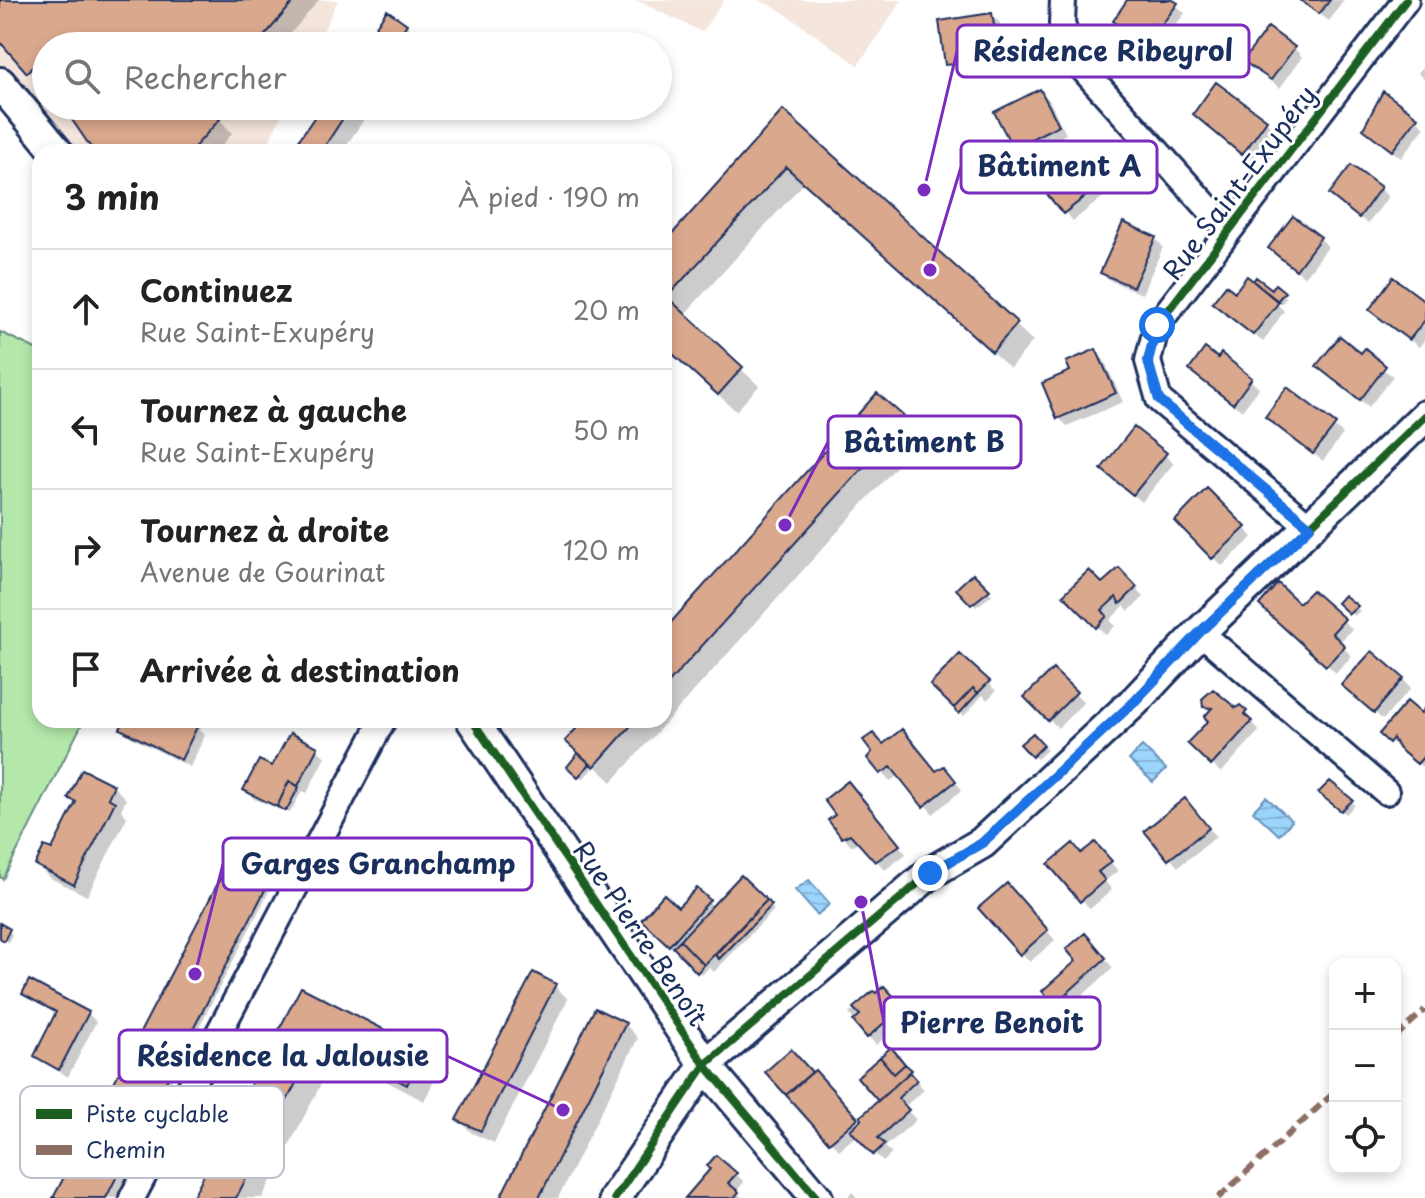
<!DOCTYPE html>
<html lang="fr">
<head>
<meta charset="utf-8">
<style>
  :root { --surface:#fff; --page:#f6f6f6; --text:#222; --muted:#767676; --line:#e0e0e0 }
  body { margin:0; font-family:"Playpen Sans",sans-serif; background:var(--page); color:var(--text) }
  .controls { position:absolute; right:24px; bottom:24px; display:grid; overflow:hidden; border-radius:16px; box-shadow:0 4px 12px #0003 }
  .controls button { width:72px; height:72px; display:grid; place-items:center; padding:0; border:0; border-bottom:2px solid var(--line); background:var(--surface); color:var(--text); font:40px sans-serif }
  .stop { position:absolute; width:24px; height:24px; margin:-18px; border:6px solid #1a73e8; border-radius:50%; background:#fff }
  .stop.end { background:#1a73e8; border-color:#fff; box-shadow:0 2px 8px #0008 }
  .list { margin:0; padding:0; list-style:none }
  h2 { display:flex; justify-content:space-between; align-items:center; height:104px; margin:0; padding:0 32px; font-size:34px }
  h2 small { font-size:26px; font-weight:400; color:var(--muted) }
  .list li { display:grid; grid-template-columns:52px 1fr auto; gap:24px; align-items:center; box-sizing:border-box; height:120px; padding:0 32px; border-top:2px solid var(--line) }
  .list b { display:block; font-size:30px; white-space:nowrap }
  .list p { margin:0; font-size:26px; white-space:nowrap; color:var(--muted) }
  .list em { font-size:26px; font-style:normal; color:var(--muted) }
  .icon { flex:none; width:44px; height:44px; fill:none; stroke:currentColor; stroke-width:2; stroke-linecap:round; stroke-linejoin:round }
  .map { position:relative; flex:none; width:1425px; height:1198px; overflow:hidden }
  .search { position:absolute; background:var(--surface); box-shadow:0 4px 12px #0003; left:32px; top:32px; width:640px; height:88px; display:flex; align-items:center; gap:20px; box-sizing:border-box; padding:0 28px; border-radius:44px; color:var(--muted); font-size:30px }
  .panel { position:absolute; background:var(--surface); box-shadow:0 4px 12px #0003; left:32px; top:144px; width:640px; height:584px; border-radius:24px }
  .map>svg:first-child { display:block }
  .built { fill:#f4e5dd }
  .grass { fill:#b3e8aa; stroke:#678c84; stroke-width:2 }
  .water { fill:url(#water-rules); stroke:#6893bd; stroke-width:2 }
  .shadow { fill:#0003 }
  .building { fill:#daa88d; stroke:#1b2f5e; stroke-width:2 }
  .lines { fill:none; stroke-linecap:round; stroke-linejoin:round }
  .minor-casing { stroke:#1b2f5e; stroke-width:30 }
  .tertiary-casing { stroke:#1b2f5e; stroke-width:36 }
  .minor { stroke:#fff; stroke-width:24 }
  .tertiary { stroke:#fff; stroke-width:30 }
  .quiet { stroke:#8d6e63; stroke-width:6; stroke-dasharray:12 6; stroke-linecap:butt }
  .cycleway-casing { stroke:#fff; stroke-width:13 }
  .cycleway { stroke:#1b5e20; stroke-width:8 }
  .route { stroke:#1a73e8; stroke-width:10 }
  .labels { text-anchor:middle; stroke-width:6; stroke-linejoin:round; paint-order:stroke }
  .street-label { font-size:26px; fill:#1b2f5e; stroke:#fff }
  .key { fill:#fff; stroke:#bbc1cf; stroke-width:2 }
  .key-label { font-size:22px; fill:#1b2f5e }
  .leader { fill:none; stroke:#7b2cbf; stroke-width:3 }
  .callout-dot { fill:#7b2cbf; stroke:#fff; stroke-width:3 }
  .callout { fill:#fff; stroke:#7b2cbf; stroke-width:3 }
  .callout-label { font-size:28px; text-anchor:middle; font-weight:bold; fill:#1b2f5e }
</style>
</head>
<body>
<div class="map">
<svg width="1425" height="1198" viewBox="0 0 1425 1198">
  <defs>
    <pattern id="water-rules" width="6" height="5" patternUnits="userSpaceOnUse" patternTransform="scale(2)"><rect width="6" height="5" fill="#9cd5fc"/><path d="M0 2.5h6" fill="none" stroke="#86b7da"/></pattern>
  </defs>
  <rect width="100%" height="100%" fill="#fff"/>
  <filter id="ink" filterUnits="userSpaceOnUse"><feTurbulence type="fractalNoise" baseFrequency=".0125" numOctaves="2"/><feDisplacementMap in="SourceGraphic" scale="16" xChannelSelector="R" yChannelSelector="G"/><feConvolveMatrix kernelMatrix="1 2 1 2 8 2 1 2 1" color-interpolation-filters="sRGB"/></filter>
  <g filter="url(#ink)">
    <!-- built -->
    <path class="built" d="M0,0h338l-22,46h-270v60h240l-22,46h-191l-73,-88z
      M636,0h88l-22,32z
      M758,0h144l-44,65 -81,-57z"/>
    <!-- grass -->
    <path class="grass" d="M0,332l40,19v369h44l-81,159 -3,-2z"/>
    <!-- water -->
    <path class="water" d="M1142,746l24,23 -13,13 -24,-22z
      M1266,797l26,24 -13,14 -26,-24z
      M809,880l21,24 -13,11 -22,-25z"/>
    <!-- shadow -->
    <path class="shadow" d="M0,0h319l-39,46h-234v33l-4,5 -42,-45z
      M1130,0h40l15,13 -16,21 -5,-3 -14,18 -35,-28z
      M1300,0h44l-15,21z
      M991,15l9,8 3,20 10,10v7l-8,8 -49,5 -9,-9z
      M406,25l13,13 -6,8h-48z
      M1294,48l8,9 -22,31 -34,-27z
      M1425,63v17l-7,-7z
      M1040,91l9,9 17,34 -42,22 -27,-43z
      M70,106h158l-10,12 14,15 -15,19h-121z
      M325,106h48l-31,46h-40z
      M783,113l250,228 -23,27 -206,-185 -120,132 75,71 -23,25 -72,-66v-99z
      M1416,119l9,8 -24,31 -27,-21z
      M1266,121l8,9 -22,32 -48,-40z
      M1103,158l15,19 -10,7 4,6 -39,31 -28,-33z
      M1380,188l8,9 -20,27 -28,-21z
      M1155,238l8,9 -21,47 -31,-13 -9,-9z
      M1320,238l8,9 -23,30 -26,-20z
      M1273,292l14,5 -5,6 -9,-3 11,11 -21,31 -40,-31 12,-16z
      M1425,303v36l-6,8 -39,-29z
      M1096,352l8,8 19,42 -56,24 -8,-8 13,-46z
      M1361,355l32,21 -24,31 -42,-33z
      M1222,356l37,32 -17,23 -51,-41 27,-9z
      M1288,390l55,44 -20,27 -47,-36z
      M906,420l17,17 -311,345 -17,-16 -12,13 -14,-12 12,-14 5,-33h78v-87z
      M1134,430l40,33 -32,39 -30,-24z
      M1207,491l46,46 -31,29 -45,-45z
      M1119,571l25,26 -15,14 -5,-5 -14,14 5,6 -9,9 -40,-39 36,-10z
      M973,576l19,19 -16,12 -17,-18z
      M1345,597l15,14 -6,5 -14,-13z
      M1299,605l44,16 9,8 -13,14 13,13 -16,17 -65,-60z
      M1053,672l31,30 -26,26 -31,-31z
      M1403,679l8,9 -28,32 -30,-27z
      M988,682l8,9 -9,9 -4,-5 -19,21 -31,-31z
      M1205,707l40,5 14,19 -38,42 -31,-31 20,-21 1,-9z
      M1425,710v59l-43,-35z
      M127,720h66l9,6 -2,4 5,5 -15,32 -59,-30 -9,-8z
      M1033,736l14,14 -10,9 -14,-14z
      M883,746l69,31 10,13 -29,24 -33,-39 -10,6 -20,-23z
      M317,749l8,8 -18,36 -5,-2 -12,22 -36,-14 -9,-9 28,-21z
      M1330,784l25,21 -9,9 -21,-18z
      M113,786l13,13 -5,11 6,7 -40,79 -37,-18 -13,-13 16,-13 24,-48 -7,-6z
      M857,792l49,62 -21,16 -26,-29 -7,5 -8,-9z
      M1193,810l23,27 -38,30 -32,-36z
      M1103,853l15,18 -13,10 7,9 -22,19 -8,-9v-46z
      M280,860l3,4 -128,249 -39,-20 -4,-3z
      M741,878l33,32 -60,62 -5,-5 -7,8 -58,-55 34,-11 19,-18 17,16z
      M1015,894l40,46 -25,22 -49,-54z
      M0,925l12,9 -4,9 -8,-6z
      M1093,944l20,24 -49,44 -9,-9 24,-42z
      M882,985l49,54 -8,7 -22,-23 -25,22 -27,-31z
      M555,986l13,13 -74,144 -22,-10 -13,-13z
      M302,990l121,61 17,18 -16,32 -88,-46 -74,143h-68z
      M25,994l63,19 8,9 -28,55 -32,-21 21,-41z
      M625,1024l13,14 -80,160h-55z
      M892,1050l32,40 -20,17 12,13 -31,27 7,6 -9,9 -26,-27 -18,15 -71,-78 23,-20 69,70 20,-21z
      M133,1143l13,14 -21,41h-70z
      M736,1174l8,8 -8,10 6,6h-54z
      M852,1192l3,3 2,3h-9z"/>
    <!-- building -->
    <path class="building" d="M0,0h295l-39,46h-187l-11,-8 -7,8h-5v6l-19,21 -27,-31z
      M1127,0h46l5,3 -18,24 -6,-3 -13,18 -28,-21z
      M1300,0h30l-11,14z
      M387,10l20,14 -15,22h-29z
      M992,13l4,24 9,5 1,9 -6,8 -55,6 -6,-44z
      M1268,27l27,20 -24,33 -28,-19z
      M1216,82l51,38 -25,35 -49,-41z
      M1040,89l19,36 -46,23 -19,-36z
      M1383,91l35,26 -26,34 -29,-22z
      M67,106h137l17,12 -31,34h-96l-30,-44z
      M322,106h29l-30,46h-20l-7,-5z
      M783,110l235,213 -26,29 -206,-185 -119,130 76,70 -25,28 -54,-49v-103z
      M1095,147l16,20 -10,8 4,6 -42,33 -21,-26z
      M1351,165l30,22 -22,31 -30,-24z
      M1293,216l28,21 -25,33 -28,-22z
      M1123,222l33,15 -23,50 -33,-14z
      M1247,276l32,26 -26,33 -41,-32 14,-18 9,7z
      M1256,277l16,12 3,-5 10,8 -8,9 -24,-20z
      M1393,277l32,24v19l-16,20 -40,-30z
      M1340,336l21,17 4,-5 21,18 -26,34 -44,-34z
      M1205,348l13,10 3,-5 31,25 -19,26 -44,-34z
      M1096,349l20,44 -59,26 -15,-36 28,-12 -4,-9z
      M1287,387l49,37 -23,30 -48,-37z
      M877,393l30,26 -243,269v-58z
      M1134,427l33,26 -34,42 -32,-26z
      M1207,488l39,39 -34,32 -37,-38z
      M1119,568l18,19 -17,17 -4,-7 -14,13 5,6 -11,12 -33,-33 26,-25 13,13z
      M973,573l17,17 -19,15 -15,-16z
      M1278,583l21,20 13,-13 33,29 -13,14 13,13 -19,20 -67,-61z
      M1344,595l14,11 -9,8 -12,-11z
      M1372,651l32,27 -30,35 -33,-28z
      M960,654l30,27 -12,12 -5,-5 -19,20 -24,-23z
      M1053,669l24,23 -29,29 -24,-24z
      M973,688l5,5 -19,21 -5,-6z
      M1213,689l23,19 4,-3 7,6 -3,3 8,7 -41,45 -24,-23 21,-22 -4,-4 8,-9 -9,-1 -1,-8z
      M1407,701l14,12 4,-6v48l-8,9 -19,-16 -5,-10 -4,5 -10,-9z
      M124,720h63l11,5 -17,35 -61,-31z
      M584,720h52l-42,47 -29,-26z
      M902,729l34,42 8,-5 12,15 -33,26 -32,-40 -11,7 -13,-16 5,-6 -9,-12 10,-7 10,11z
      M290,733l28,14 -20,39 -9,-5 -12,26 -34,-17 16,-30 13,6z
      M1033,733l11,12 -12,12 -12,-13z
      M578,753l12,11 -12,13 -11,-10z
      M82,769l32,16 -6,13 7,4 -41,83 -39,-20 9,-19 8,3 24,-47 -8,-4z
      M289,781l10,6 -13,24 -9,-4z
      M848,781l52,64 -25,17 -25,-28 -8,4 -14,-18 7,-5 -11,-15z
      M1330,781l23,19 -12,11 -23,-18z
      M1185,798l24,30 -41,32 -24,-29z
      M241,839l40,20 -130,252 -41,-21z
      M1095,842l17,19 -14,11 7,8 -25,22 -32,-38 25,-21 8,10z
      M741,875l26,25 -63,65 -24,-25z
      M1007,883l41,47 -28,25 -42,-47z
      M697,888l13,12 -41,46 -28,-26 23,-26 14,13z
      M767,900l5,5 -53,54 -4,-4z
      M0,923l10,6 -6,12 -4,-3z
      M1085,933l21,25 -52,47 -12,-14 34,-30 -10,-12z
      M680,940l24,25 -7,8 -24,-26z
      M533,972l23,12 -75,147 -25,-11z
      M29,980l60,32 -30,58 -25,-14 22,-44 -34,-18z
      M884,986l40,43 -11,10 -21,-23 -25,22 -14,-17 7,-6 -7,-7 20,-17 3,2z
      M301,987l123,63 -17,35 -88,-46 -83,159h-44z
      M595,1008l31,15 -87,175h-39z
      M891,1047l14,17 -11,10 -14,-17z
      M791,1049l21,23 -26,23 -21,-23z
      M880,1057l14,17 11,-10 7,6 -34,31 -21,-24z
      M815,1070l43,48 -29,25 -43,-48z
      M910,1072l7,8 -19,18 11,12 -31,28 7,6 -12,11 -23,-25 12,-11 -2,-2z
      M93,1122l41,20 -28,56h-53z
      M716,1155l21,18 -9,10 11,9 -5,6h-49l25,-29 -3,-3z"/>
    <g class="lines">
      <defs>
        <path id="minor" d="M1063,0l-1,24 11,34 156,173
          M1310,527l-151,-127 -11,-39 9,-36 249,-325
          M1200,632l186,160
          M132,1198l251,-478"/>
        <path id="tertiary" d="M0,83l57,69
          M472,720l233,345 112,133
          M615,1198l90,-133 225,-192 52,-30 153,-142 65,-69 225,-216"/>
      </defs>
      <!-- minor casing -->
      <use href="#minor" class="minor-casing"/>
      <!-- tertiary casing -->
      <use href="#tertiary" class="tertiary-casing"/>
      <!-- minor -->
      <use href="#minor" class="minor"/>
      <!-- tertiary -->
      <use href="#tertiary" class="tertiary"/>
      <!-- quiet -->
      <path class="quiet" d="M1395,1037l30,-27
        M1218,1198l117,-106"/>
      <defs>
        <path id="cycleway" d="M1310,527l-151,-127 -11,-39 9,-36 249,-325
          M472,720l233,345 112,133
          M615,1198l90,-133 225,-192 52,-30 153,-142 65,-69 225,-216"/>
      </defs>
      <!-- cycleway casing -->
      <use href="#cycleway" class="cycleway-casing"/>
      <!-- cycleway -->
      <use href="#cycleway" class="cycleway"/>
    </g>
  </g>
  <g class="lines" filter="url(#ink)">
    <!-- route -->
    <path class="route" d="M930,873l52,-30 153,-142 65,-69 110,-105 -151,-127 -11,-39 9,-36"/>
  </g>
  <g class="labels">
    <!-- street labels -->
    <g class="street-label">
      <text transform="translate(1240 183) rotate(-53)" y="9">Rue Saint-Exupéry</text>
      <text transform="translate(640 934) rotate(56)" y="9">Rue Pierre Benoît</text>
    </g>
  </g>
  <!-- legend -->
  <rect x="20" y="1086" width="264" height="92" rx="12" class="key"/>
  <rect x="36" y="1109" width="36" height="10" fill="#1b5e20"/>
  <rect x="36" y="1145" width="36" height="10" fill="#8d6e63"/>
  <g class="key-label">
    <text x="86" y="1122">Piste cyclable</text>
    <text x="86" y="1158">Chemin</text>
  </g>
  <!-- callouts -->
  <path class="leader" d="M924 190L957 51M930 270L961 167M785 525L828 442M195 974L223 864M861 902L884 1023M563 1110L447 1056"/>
  <g class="callout-dot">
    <circle cx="924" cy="190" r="8"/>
    <circle cx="930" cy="270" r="8"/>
    <circle cx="785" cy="525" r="8"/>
    <circle cx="195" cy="974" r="8"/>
    <circle cx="861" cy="902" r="8"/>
    <circle cx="563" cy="1110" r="8"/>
  </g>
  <g class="callout">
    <rect x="957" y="25" width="292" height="52" rx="8"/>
    <rect x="961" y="141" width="196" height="52" rx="8"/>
    <rect x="828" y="416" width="193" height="52" rx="8"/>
    <rect x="223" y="838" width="309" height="52" rx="8"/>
    <rect x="884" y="997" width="216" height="52" rx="8"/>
    <rect x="119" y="1030" width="328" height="52" rx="8"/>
  </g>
  <g class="callout-label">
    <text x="1103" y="61">Résidence Ribeyrol</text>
    <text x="1059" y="176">Bâtiment A</text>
    <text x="924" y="452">Bâtiment B</text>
    <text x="378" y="874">Garges Granchamp</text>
    <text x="992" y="1033">Pierre Benoit</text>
    <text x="283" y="1066">Résidence la Jalousie</text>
  </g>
</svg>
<div class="controls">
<button>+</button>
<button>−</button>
<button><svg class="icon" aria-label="locate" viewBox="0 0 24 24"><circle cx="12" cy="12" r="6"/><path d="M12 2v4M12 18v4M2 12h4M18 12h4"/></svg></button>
</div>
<div class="stop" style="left:1157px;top:325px"></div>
<div class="stop end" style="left:930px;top:873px"></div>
<div class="search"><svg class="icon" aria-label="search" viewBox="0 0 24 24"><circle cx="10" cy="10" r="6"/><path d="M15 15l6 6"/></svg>Rechercher</div>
<section class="panel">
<h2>3 min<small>À pied · 190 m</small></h2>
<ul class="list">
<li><svg class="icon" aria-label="ahead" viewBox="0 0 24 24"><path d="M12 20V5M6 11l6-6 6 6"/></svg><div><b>Continuez</b><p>Rue Saint-Exupéry</p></div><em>20 m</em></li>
<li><svg class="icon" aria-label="left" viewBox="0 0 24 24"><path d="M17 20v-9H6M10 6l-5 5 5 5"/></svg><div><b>Tournez à gauche</b><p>Rue Saint-Exupéry</p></div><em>50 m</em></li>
<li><svg class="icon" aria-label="right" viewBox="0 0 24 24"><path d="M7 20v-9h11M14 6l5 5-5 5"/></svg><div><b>Tournez à droite</b><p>Avenue de Gourinat</p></div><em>120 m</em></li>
<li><svg class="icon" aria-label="arrive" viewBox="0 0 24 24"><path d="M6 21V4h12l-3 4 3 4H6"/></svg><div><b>Arrivée à destination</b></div></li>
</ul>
</section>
</div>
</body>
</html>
